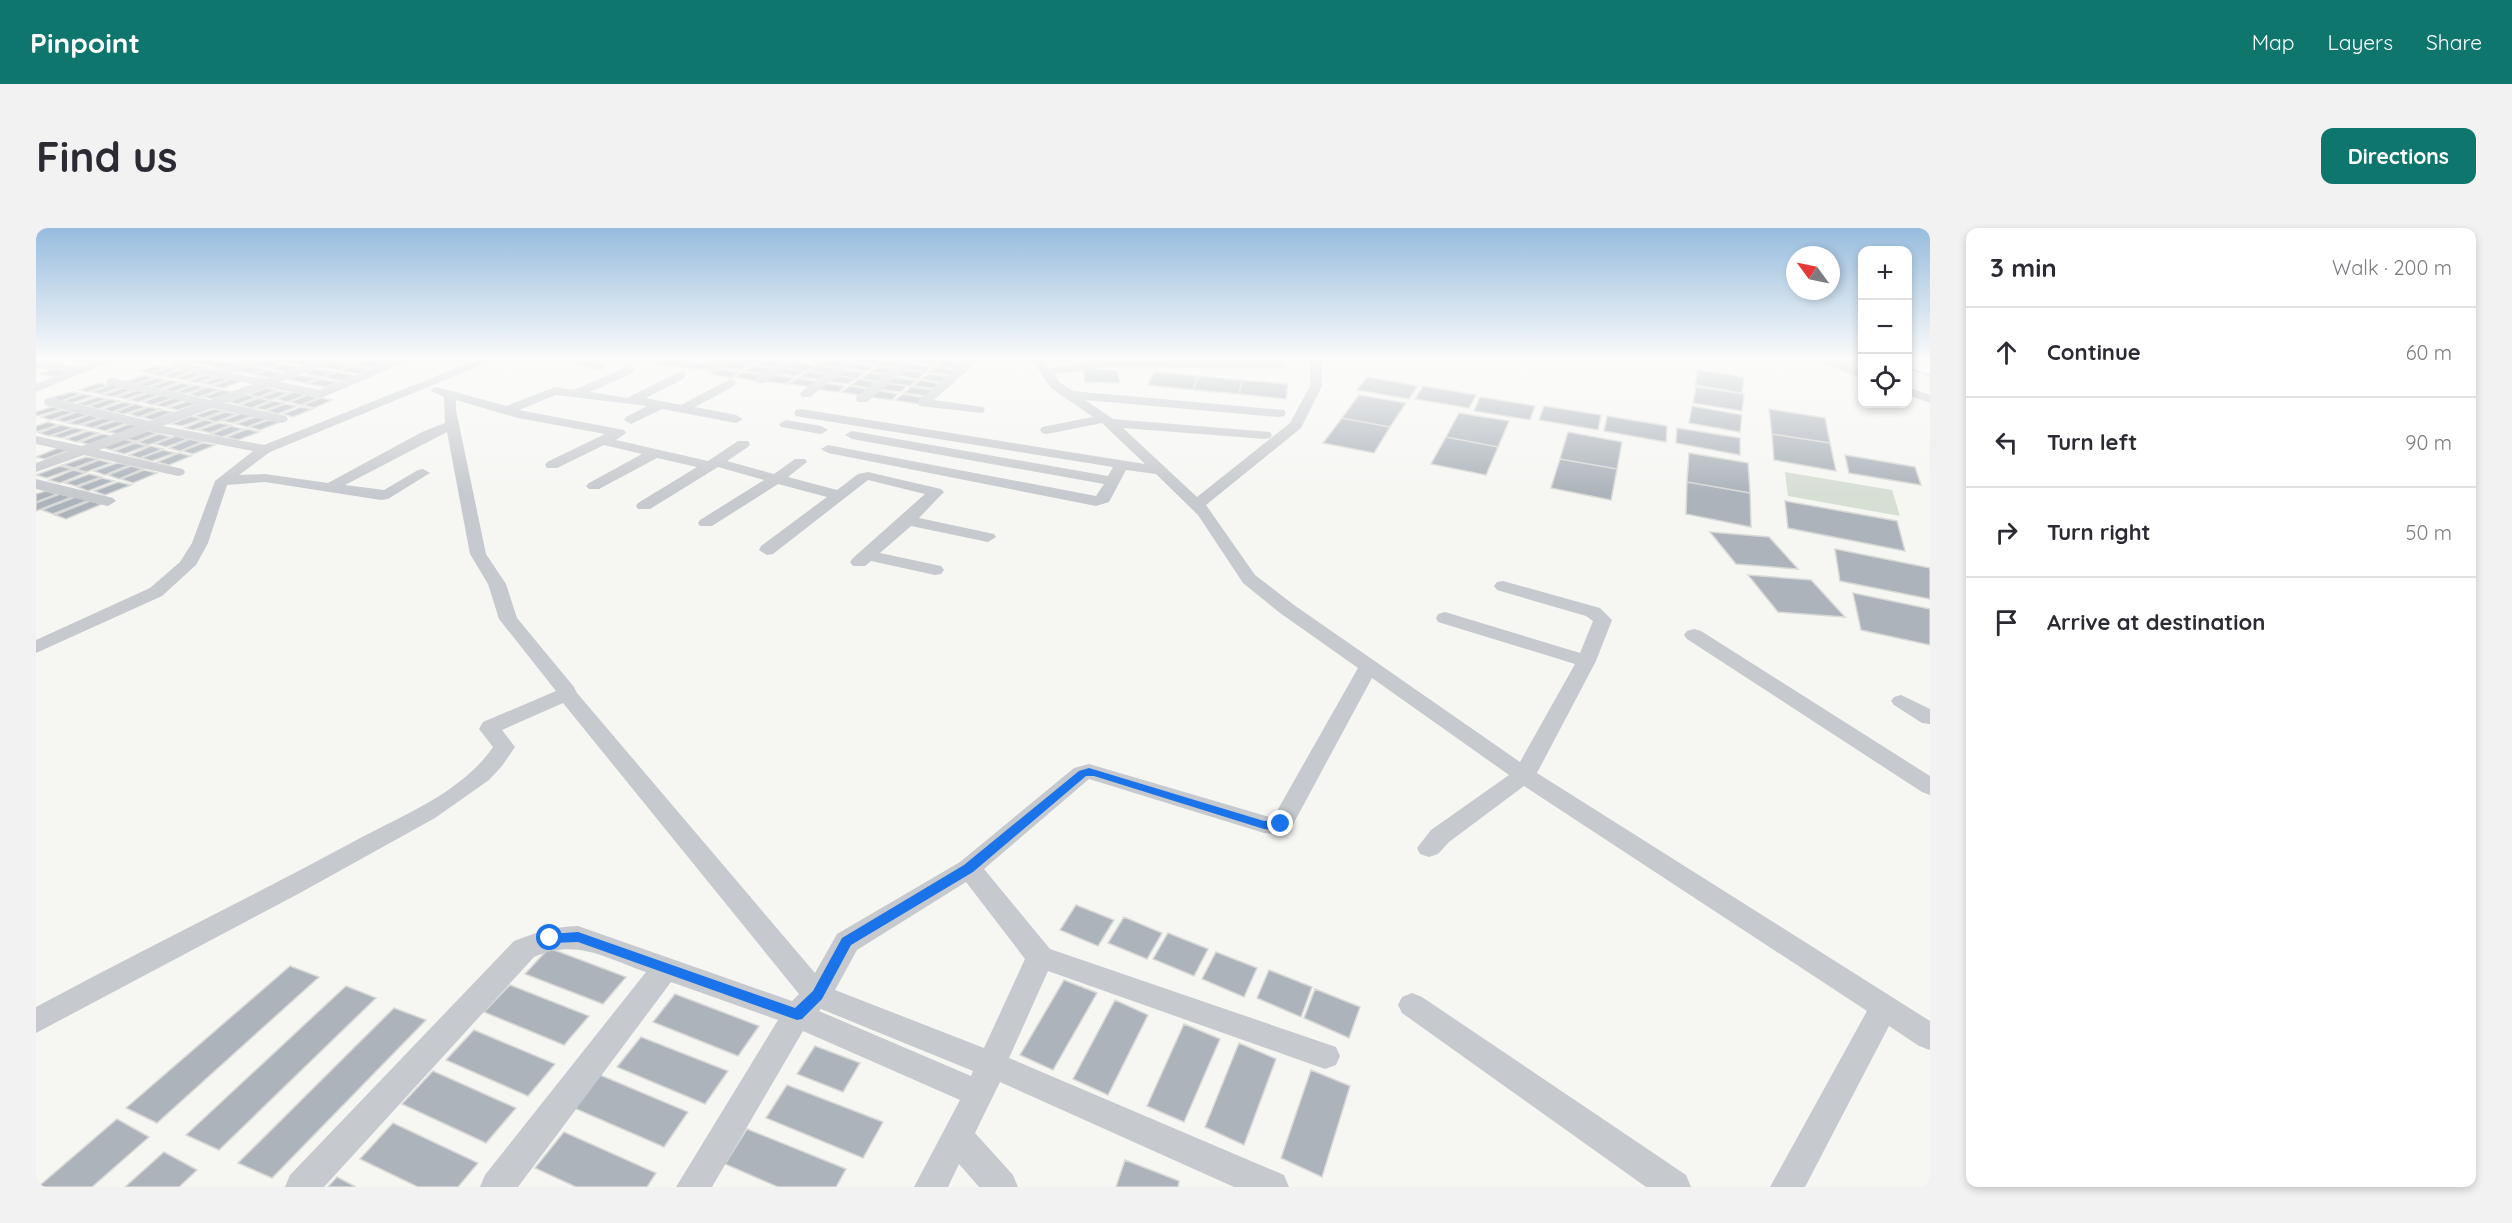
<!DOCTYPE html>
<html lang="en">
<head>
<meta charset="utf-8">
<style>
  :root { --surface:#fff; --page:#f2f2f3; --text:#2b2b33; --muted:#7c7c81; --line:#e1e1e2; --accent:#0f766e }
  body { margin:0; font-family:Quicksand,sans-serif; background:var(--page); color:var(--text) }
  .controls { position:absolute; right:18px; top:18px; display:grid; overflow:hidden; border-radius:12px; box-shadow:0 3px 9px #0003 }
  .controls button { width:54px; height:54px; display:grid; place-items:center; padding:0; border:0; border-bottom:2px solid var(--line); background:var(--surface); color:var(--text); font:30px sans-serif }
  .compass { position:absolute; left:1750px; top:18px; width:54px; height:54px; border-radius:50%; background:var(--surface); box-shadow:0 3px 9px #0003; rotate:303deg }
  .stop { position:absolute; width:18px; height:18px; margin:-14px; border:4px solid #1a73e8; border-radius:50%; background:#fff }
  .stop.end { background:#1a73e8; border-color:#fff; box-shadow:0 2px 6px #0008 }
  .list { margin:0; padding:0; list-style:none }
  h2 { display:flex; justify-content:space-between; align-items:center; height:78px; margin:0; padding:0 24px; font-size:26px }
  h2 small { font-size:20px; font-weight:400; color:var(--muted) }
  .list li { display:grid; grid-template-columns:39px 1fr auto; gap:18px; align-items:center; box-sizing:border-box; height:90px; padding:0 24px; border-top:2px solid var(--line) }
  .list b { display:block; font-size:22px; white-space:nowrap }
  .list em { font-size:20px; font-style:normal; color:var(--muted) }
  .icon { flex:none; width:33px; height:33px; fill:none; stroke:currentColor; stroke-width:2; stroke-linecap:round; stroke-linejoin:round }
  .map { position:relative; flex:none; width:1894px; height:959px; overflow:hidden; border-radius:12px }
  header { display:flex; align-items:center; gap:36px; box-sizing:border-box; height:84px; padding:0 30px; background:var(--accent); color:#fff }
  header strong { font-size:28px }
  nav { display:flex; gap:33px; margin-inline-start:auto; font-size:21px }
  .intro { display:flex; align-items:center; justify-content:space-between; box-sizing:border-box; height:144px; padding:0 36px }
  h1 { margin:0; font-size:42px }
  .button { padding:15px 27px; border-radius:12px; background:var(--accent); color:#fff; font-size:21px; font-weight:700 }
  main { display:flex; gap:36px; padding:0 36px }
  aside { flex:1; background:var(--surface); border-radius:12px; box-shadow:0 3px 9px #0003 }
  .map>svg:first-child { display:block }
  .green { fill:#d7ded4 }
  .building { fill:#acb3ba; stroke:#d8d8d6; stroke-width:1.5 }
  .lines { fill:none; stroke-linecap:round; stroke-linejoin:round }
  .trunk-casing { stroke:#b6b9bd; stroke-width:3 }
  .minor { fill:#c6c9cd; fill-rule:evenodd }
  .trunk { fill:#fff; fill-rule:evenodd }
  .route { fill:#1a73e8 }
</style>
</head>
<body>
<header>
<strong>Pinpoint</strong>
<nav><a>Map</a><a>Layers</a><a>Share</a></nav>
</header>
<div class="intro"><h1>Find us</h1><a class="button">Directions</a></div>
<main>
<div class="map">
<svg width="1894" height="959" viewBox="0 0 1894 959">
  <rect width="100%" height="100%" fill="#f6f7f3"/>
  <!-- green -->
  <path class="green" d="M1749,244l107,18 8,26 -112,-20z"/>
  <!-- building -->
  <path class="building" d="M160,131h17l6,2 -14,4 -16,-3z
    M260,131h14l8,2 -13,5 -17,-4z
    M632,131h4l16,3 -9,5 -21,-3z
    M700,131h23l2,1 -8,5 -21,-3z
    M729,131l20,4 -8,5 -21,-3z
    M791,131l21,3 -7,6 -22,-3z
    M821,131h18l6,1 -7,5 -22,-3z
    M879,131h20l4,1 -6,5 -22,-3z
    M229,132l17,4 -13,4 -17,-3z
    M332,132l19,3 -13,5 -17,-4z
    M849,132l21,3 -7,5 -22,-3z
    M907,132l21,4 -5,5 -23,-3z
    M184,133l18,3 -14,5 -17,-4z
    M297,134l18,4 -13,4 -17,-3z
    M656,134l20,3 -9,5 -21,-3z
    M695,134l19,3 -8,5 -21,-3z
    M758,134l20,4 -7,5 -22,-3z
    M817,135l20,3 -6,5 -22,-3z
    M247,136l18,4 -13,4 -17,-3z
    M874,136l21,3 -6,5 -22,-3z
    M122,137l10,2 -19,6 -9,-2z
    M718,137l20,4 -7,5 -22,-3z
    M782,137l21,4 -7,5 -22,-3z
    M212,138l18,4 -14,4 -17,-3z
    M316,138l19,3 -13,5 -17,-3z
    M842,138l21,4 -7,5 -22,-3z
    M133,139l10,2 -19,7 -9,-2z
    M899,139l22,3 -6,5 -23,-3z
    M20,140l19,3 -18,6 -19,-3z
    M748,140l20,3 -8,5 -21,-3z
    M280,141l19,3 -14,5 -17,-4z
    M683,141l20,3 -8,6 -21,-4z
    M1047,141l34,1 3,13 -35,-1z
    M144,142l11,2 -19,6 -10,-2z
    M231,142l18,4 -13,4 -18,-3z
    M808,142l20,3 -7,6 -22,-4z
    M867,142l21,3 -6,6 -22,-4z
    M1662,142l46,7 -2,16 -47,-8z
    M772,143l21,4 -8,5 -21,-3z
    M158,144l10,2 -19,6 -9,-2z
    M300,144l18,4 -12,5 -18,-4z
    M708,144l20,3 -8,6 -22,-4z
    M1118,144l44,4 -5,14 -45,-5z
    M833,145l21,3 -7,6 -22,-3z
    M893,146l21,3 -5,6 -23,-4z
    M108,147l10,3 -20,6 -9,-2z
    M170,147l10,2 -19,6 -9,-2z
    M264,147l18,3 -13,5 -18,-4z
    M737,147l21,3 -8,6 -22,-3z
    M798,147l21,4 -7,5 -23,-3z
    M1162,148l44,4 -3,14 -46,-4z
    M183,149l11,2 -19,6 -10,-2z
    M859,149l21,4 -6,5 -23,-3z
    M1331,149l51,9 -9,13 -52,-9z
    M121,150l10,2 -20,7 -9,-3z
    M762,150l21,4 -7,5 -23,-3z
    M195,151l11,2 -19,7 -10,-2z
    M284,151l19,3 -14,5 -18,-3z
    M823,151l22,4 -7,6 -23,-4z
    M133,152l10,2 -19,7 -10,-2z
    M884,152l23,4 -6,5 -24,-3z
    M1206,152l46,4 -2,15 -47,-5z
    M63,155l10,2 -21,7 -9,-2z
    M146,155l11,2 -20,7 -9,-3z
    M788,155l21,3 -7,6 -23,-3z
    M849,155l22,3 -6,6 -23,-3z
    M75,157l10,2 -20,7 -10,-2z
    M158,157l11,2 -20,7 -9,-2z
    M814,158l22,4 -8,6 -23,-4z
    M1387,158l53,9 -7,13 -54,-9z
    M172,159l11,3 -20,7 -10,-3z
    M875,159l23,3 -6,6 -24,-3z
    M1660,159l48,7 -2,17 -49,-8z
    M87,160l10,2 -21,7 -9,-2z
    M230,160l11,2 -18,7 -11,-2z
    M101,162l10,2 -21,7 -9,-2z
    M185,162l11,2 -19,7 -10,-2z
    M840,162l22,4 -6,6 -24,-3z
    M242,163l11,2 -18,7 -11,-2z
    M36,164l10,2 -21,7 -10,-3z
    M258,164l12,3 -19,7 -10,-3z
    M112,165l11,2 -21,7 -9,-2z
    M47,166l11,2 -22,7 -9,-2z
    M867,166l22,4 -6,6 -24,-4z
    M126,167l11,3 -21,7 -9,-3z
    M210,167l11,2 -19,7 -10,-2z
    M271,167l12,3 -18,7 -11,-3z
    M1323,167l47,8 -16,24 -48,-9z
    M61,169l11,2 -22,7 -9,-2z
    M1444,169l55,9 -5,14 -56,-9z
    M138,170l11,2 -20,7 -10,-2z
    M223,170l11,3 -19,7 -11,-3z
    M285,170l11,2 -18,8 -11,-3z
    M73,171l11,2 -22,8 -9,-3z
    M152,173l11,2 -21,7 -10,-2z
    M237,173l12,2 -20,7 -10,-2z
    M87,174l11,2 -22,8 -9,-3z
    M99,176l11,3 -22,7 -9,-2z
    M249,176l12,2 -19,8 -11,-3z
    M1508,178l57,9 -3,15 -59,-10z
    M1656,178l50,9 -2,17 -51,-9z
    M15,179l11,2 -26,7v-4z
    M113,179l11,2 -21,8 -10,-3z
    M265,179l11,2 -19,8 -10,-3z
    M177,181l11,2 -20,7 -10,-2z
    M1733,181l56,9 5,25 -58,-9z
    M27,182l11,2 -23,8 -10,-3z
    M126,182l12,2 -22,8 -10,-3z
    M41,184l11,3 -23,7 -9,-2z
    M189,184l12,2 -21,8 -10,-3z
    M206,185l11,3 -20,7 -11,-2z
    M1423,185l50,8 -11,26 -52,-10z
    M53,187l11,3 -22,7 -10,-2z
    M155,188l11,3 -20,7 -11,-2z
    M1571,188l60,10 -1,16 -62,-11z
    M219,189l12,2 -20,8 -11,-3z
    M67,190l11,2 -22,8 -10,-3z
    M1306,190l48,9 -16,26 -51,-10z
    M168,192l12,2 -22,8 -10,-2z
    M233,192l11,2 -20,8 -11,-3z
    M80,193l11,2 -22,8 -11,-3z
    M12,194l10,3 -22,7v-6z
    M183,195l12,2 -21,8 -11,-3z
    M93,196l11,2 -22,8 -10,-2z
    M25,197l12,3 -24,8 -10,-3z
    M195,198l12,3 -21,8 -11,-3z
    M38,200l11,2 -23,8 -10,-2z
    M1641,200l63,10v17l-64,-12z
    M211,201l12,3 -21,8 -11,-3z
    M52,203l11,2 -23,9 -10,-3z
    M111,203l11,2 -22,8 -11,-2z
    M1532,204l54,10 -5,27 -57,-10z
    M66,206l11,2 -23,9 -10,-3z
    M123,206l12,3 -23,8 -10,-3z
    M1736,206l58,9 6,28 -62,-11z
    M140,208l12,3 -22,8 -11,-3z
    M1410,209l52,10 -12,28 -55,-11z
    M87,211l11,3 -23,8 -10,-3z
    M154,211l12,3 -22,9 -11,-3z
    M99,215l12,3 -23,8 -10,-3z
    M167,215l12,2 -22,9 -11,-3z
    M115,218l12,3 -23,9 -11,-3z
    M22,220l11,2 -24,9 -9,-2z
    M127,222l12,3 -23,8 -11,-3z
    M143,225l12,3 -22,9 -12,-3z
    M1653,225l59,10 2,30 -63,-11z
    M1809,227l70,12 6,18 -72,-12z
    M50,229l12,2 -24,9 -11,-3z
    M1524,231l57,10 -6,31 -60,-12z
    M63,232l12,3 -25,9 -10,-3z
    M81,235l12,2 -24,10 -11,-4z
    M24,238l12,3 -25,9 -11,-3z
    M95,238l12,3 -24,10 -11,-4z
    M37,242l12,3 -25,10 -11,-3z
    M108,242l13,3 -24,10 -12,-4z
    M53,246l12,3 -25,9 -11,-3z
    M66,250l12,3 -26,10 -10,-4z
    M82,254l13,3 -26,10 -11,-4z
    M1651,254l63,11 1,34 -65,-13z
    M10,263l11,3 -21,8v-8z
    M24,266l12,3 -36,14v-8z
    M42,268l11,4 -36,14 -11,-4z
    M54,273l12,3 -36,15 -11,-4z
    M1749,273l112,20 8,30 -117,-23z
    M1674,304l59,5 29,32 -62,-5z
    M1799,321l95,19v31l-90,-18z
    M1712,347l63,5 34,37 -67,-5z
    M1817,365l77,16v36l-69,-15z
    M1040,677l38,15 -16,26 -38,-16z
    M1088,689l38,16 -15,26 -39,-16z
    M1132,705l40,16 -14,27 -41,-17z
    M513,720l77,29 -23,27 -78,-30z
    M1180,724l41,16 -13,29 -42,-18z
    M254,738l29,11 -162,146 -31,-15z
    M1233,742l43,17 -11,30 -44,-19z
    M1028,752l33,13 -44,77 -33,-15z
    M474,757l79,31 -25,29 -80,-33z
    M310,758l30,12 -157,152 -33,-15z
    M1279,761l45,18 -11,31 -45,-20z
    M639,766l84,32 -21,30 -85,-34z
    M1079,772l33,15 -40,80 -35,-16z
    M358,780l32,12 -154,158 -34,-15z
    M1148,796l36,15 -36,83 -37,-16z
    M438,802l81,34 -27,32 -82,-36z
    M605,809l87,34 -23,33 -88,-37z
    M1203,815l37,16 -32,86 -39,-18z
    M779,818l45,17 -17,29 -46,-18z
    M1275,842l39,16 -28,91 -41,-19z
    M397,843l83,37 -30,35 -84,-39z
    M564,847l88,37 -24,35 -90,-39z
    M751,857l96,37 -20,36 -97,-40z
    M81,891l32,18 -57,50h-54z
    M357,895l85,40 -20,24h-40l-58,-28z
    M711,901l99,40 -10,18h-58l-53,-23z
    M528,904l92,41 -9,14h-71l-41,-19z
    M128,924l33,18 -18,17h-54z
    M1089,932l54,21 -1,6h-62z
    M301,949l19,10h-28z"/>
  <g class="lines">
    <defs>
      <path id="trunk" d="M1872,131h13l9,4v12l-22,-8z"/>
    </defs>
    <!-- trunk casing -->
    <use href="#trunk" class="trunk-casing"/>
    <!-- minor -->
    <path class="minor" d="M64,131h17l-81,33v-8l30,-12 -30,-4v-8l44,7z
      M143,131h18l-9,5 29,6 29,-11h19l-34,14 34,6 55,-20h18l-58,23 40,8 76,-31 15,1 -90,38 -54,-11 -42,16 61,13 2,3 -2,3 -5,1 -69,-15 -49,18 101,19 215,-86h17l-226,93 -31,23 26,-1 63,9 94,-51 23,-9 -1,-26 -13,-6 2,-3 4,-1 69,19 49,-19 19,3 55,-24 6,4 -2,3 -43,19 37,6 54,-27 4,1v6l-39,20 35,7 49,-26 4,1 2,3 -2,3 -39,21 41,8 7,4 -7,4 -74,-14 -31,15 -7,-4 2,-3 21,-11 -91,-11 -37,15 105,20 2,3 -10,7 92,21 30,-20h10l2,3 -2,3 -21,14 47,13 21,-15h10l2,3 -19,15 49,13 21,-16 10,-2 73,17 3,3 -3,3 -22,23 75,16 2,3 -8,5 -77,-16 -31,27 61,13 3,4 -3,4 -6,1 -64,-14 -6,5h-12l-3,-4 3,-4 72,-64 -57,-14 -95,74 -6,1 -8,-5 2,-4 66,-49 -49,-13 -66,42h-12l-2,-3 2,-3 64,-40 -46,-13 -68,42h-12l-2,-3 2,-3 59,-36 -40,-9 -58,31h-10l-3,-3 3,-3 53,-29 -38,-9 -47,23h-10l-2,-3 2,-3 58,-28 -87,-16 -62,-18v10l30,144 20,30 11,34 57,69 3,6 238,280 22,-39 123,-72 114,-94 15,-4 184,54 85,-150 -78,-55 -37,-30 -45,-68 -42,-41 -30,-4 -17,32 -13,4 -268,-53 -7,-4 7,-4 268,51 8,-12 -252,-45 -7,-4 7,-4 256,45 5,-9 -312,-50 -5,-1 -2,-3 2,-3 5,-1 344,55 -43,-41 -55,11 -5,-1 -2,-3 2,-3 51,-10 -42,-29 -20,-29h12l6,9 39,-5 6,-4 190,2v6l-4,1 -180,-1 -6,3 -40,4 5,8 14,9 211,19 2,3 -2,3 -5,1 -194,-17 28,19 157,13 2,3 -2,3 -5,1 -142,-11 74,69 93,-74 20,-37v-27h12v27l-21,42 -95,77 49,70 39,30 226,157 55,-98 -137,-42 -2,-4 2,-4 7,-2 135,41 13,-32 -7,-5 -89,-26 -3,-4 3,-4 6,-1 97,27 12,12 -16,41 -59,112 393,248v29l-11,-4 -30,-20 -84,161h-35l97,-176 -343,-225 -75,56 -11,12 -9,3 -9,-3 -3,-6 14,-18 78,-55 -137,-97 -82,152 -16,4 -10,-1 -175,-54 -105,90 66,80 286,98 4,9 -4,9 -11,4 -277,-98 -39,87 275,117 5,12h-55l-234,-105 -25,51 38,42 5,12h-39l-20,-23 -11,23h-34l46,-87 -157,-69 -91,156h-36l102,-167 -107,-38 -153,205h-38l5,-12 161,-203c-41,-14 -69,-34 -112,-15l-210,230h-39l5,-12 224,-234c24,-9 38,-14 64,-15l214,75 7,-7 -236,-291 -61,27 13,17 -13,19 -13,14 -54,38 -137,76 -262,139v-26c104,-56 211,-108 315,-164 47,-26 110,-49 142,-96l-14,-18 4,-7 73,-31 -57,-72 -11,-35 -18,-30 -23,-122 -102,53 39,5 34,-20 5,-1 7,4 -42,26 -7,1 -116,-18 -38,3 -19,58 -12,22 -34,31 -126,57v-13l114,-52 30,-26 12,-19 23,-62 38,-30 -104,-20 -50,19 84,19 2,3 -2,3 -5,1 -94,-21 -48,17v-9l32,-12 -32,-7v-8l46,10 54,-20 -91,-21 -1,-3 1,-3 5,-1 100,23 47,-17 -89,-19 -2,-3 2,-3 4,-1 98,22 42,-16 -81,-16v-6zM930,654l59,77 -41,89 -149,-58 22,-40zM785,781l152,62 -2,5 -152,-65z
      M527,131h21l20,5 2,3 -6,4z
      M628,131l-7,5 -6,-4 1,-1z
      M682,131h15l-17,12h-8v-6z
      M748,131h15l-34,24h-8l-2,-3 2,-3z
      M810,131h14l-50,38h-8l-2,-3 2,-3z
      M868,131h14l-51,43h-10l-1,-3 1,-3z
      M931,131h13l-46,41 49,7 2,3 -2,3 -64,-7 -1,-3 1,-3z
      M1778,131h18l30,12v8z
      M1872,159l22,8v8l-22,-8z
      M750,192l35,6 7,4 -7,4 -40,-7 -2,-3z
      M0,251l77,19 3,3 -8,5 -72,-17z
      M1658,401l7,2 229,145v19l-8,-3 -235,-153 -3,-4 3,-4z
      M1865,467l29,14v15l-8,-1 -28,-18 -3,-4 3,-4z
      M1376,765l10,4 264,178 5,12h-45l-244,-174 -4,-8 4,-8z"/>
    <!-- trunk -->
    <use href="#trunk" class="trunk"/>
  </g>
  <!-- sky -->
  <linearGradient id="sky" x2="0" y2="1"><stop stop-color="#97bcde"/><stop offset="0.49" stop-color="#fbfbfa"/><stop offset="1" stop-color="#fbfbfa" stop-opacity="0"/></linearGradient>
  <rect width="1894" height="266" fill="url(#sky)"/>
  <!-- route -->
  <path class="route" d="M1053,540l175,53 17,-1 6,4 -13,6 -10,-1 -170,-53h-8l-113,96 -122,73 -29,54 -20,20 -5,1 -219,-78 -28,1 -6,-5 6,-4 28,-2 217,76 18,-17 29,-53 122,-73 115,-94z"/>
</svg>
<div class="controls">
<button>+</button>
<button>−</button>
<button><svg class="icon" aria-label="locate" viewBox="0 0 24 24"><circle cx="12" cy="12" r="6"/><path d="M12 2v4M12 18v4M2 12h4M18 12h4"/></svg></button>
</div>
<svg class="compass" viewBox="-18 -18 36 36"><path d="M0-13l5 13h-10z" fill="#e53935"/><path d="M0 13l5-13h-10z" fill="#7c7c81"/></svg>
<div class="stop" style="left:514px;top:710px"></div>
<div class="stop end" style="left:1245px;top:596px"></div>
</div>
<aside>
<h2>3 min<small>Walk · 200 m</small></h2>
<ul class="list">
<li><svg class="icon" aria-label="ahead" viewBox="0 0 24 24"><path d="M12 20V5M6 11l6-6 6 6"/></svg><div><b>Continue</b></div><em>60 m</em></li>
<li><svg class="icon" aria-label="left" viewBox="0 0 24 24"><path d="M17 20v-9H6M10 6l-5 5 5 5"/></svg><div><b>Turn left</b></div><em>90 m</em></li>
<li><svg class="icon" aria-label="right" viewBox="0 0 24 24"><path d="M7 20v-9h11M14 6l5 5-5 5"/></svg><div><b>Turn right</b></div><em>50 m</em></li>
<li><svg class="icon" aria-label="arrive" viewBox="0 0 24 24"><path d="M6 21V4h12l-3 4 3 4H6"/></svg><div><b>Arrive at destination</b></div></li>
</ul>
</aside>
</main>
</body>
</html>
